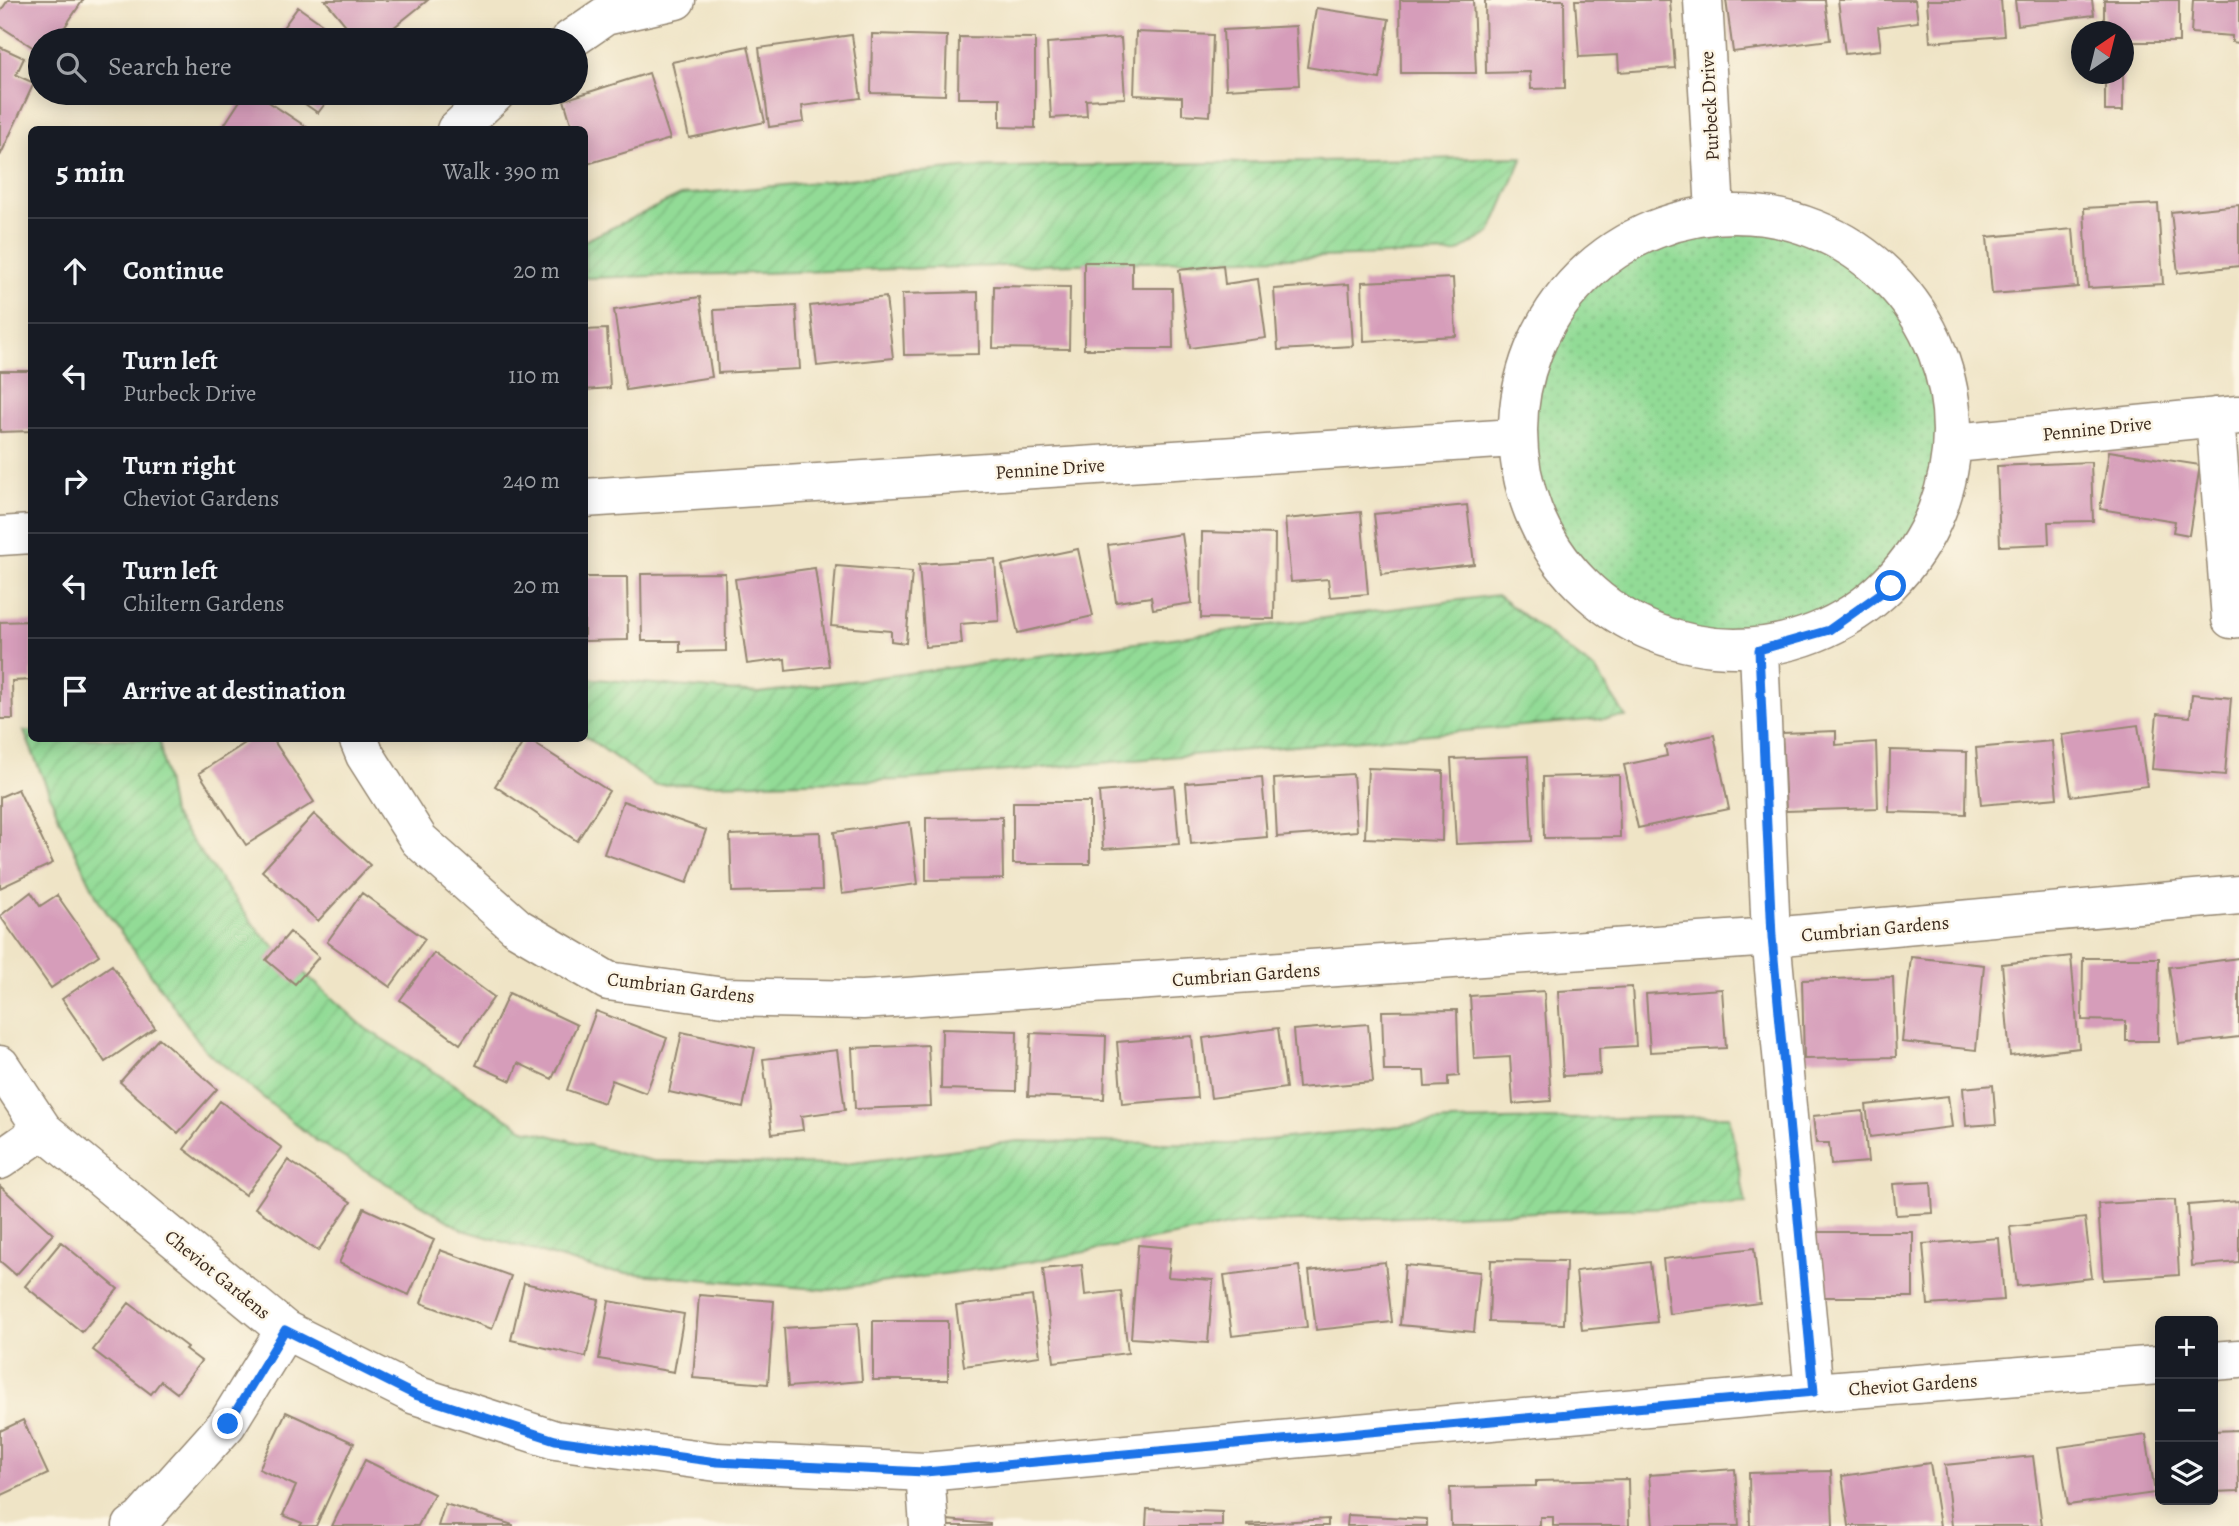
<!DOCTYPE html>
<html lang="en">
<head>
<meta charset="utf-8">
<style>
  :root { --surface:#171b24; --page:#242831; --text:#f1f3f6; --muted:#9ea1a6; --line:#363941 }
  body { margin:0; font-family:Alegreya,serif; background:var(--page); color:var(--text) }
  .controls { position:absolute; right:21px; bottom:21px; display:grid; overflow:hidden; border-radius:10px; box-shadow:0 4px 18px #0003 }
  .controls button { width:63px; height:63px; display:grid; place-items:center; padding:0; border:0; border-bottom:2px solid var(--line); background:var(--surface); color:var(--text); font:35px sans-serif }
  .compass { position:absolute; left:2071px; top:21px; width:63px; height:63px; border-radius:50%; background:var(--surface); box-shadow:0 4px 18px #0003; rotate:35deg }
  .stop { position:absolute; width:21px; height:21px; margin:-16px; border:5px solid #1a73e8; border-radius:50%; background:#fff }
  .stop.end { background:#1a73e8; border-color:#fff; box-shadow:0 2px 7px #0008 }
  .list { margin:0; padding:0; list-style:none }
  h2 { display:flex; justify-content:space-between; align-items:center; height:91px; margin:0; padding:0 28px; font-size:30px }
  h2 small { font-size:23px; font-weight:400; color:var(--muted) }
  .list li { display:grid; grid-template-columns:46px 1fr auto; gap:21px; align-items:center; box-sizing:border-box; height:105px; padding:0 28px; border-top:2px solid var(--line) }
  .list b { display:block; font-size:26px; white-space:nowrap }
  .list p { margin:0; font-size:23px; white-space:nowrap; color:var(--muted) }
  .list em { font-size:23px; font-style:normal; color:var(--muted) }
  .icon { flex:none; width:38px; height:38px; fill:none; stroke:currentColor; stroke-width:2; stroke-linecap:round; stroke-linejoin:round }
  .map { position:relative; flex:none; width:2239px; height:1526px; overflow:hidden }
  .search { position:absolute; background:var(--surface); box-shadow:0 4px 18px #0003; left:28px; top:28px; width:560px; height:77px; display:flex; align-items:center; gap:18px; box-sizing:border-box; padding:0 24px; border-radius:38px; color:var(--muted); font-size:26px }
  .panel { position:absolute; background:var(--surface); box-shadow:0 4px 18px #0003; left:28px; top:126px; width:560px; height:616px; border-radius:10px }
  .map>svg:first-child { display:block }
  .grass { fill:url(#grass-dots); stroke:#66825a; stroke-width:2 }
  .garden { fill:url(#garden-furrows); stroke:#66825a; stroke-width:2 }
  .building { fill:#d69dba }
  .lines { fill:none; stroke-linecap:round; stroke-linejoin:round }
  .minor-casing { stroke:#958772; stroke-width:41 }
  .minor { stroke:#fff; stroke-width:38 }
  .route { stroke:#1a73e8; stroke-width:9 }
  .labels { text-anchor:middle; stroke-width:5; stroke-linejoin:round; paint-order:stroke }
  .street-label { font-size:19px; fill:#3b2a1e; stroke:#fcf5e5 }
</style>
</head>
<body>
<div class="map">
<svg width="2239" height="1526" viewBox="0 0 2239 1526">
  <defs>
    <pattern id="grass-dots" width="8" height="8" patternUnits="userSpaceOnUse" patternTransform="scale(1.75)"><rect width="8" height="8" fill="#92db96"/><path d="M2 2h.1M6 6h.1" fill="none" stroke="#7fbc81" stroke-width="1.8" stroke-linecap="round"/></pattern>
    <pattern id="garden-furrows" width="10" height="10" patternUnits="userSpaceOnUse" patternTransform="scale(1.75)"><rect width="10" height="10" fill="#92db96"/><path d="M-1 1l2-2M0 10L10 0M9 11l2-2" fill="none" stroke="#7fbc81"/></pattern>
  </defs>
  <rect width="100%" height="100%" fill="#fcf5e5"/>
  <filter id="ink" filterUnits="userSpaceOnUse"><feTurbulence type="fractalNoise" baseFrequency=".0143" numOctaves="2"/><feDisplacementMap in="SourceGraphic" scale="14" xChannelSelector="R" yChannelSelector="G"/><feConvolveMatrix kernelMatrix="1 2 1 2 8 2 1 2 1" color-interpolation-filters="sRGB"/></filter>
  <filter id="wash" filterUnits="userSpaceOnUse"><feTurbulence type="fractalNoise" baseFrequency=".00686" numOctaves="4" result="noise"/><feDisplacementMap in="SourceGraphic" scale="28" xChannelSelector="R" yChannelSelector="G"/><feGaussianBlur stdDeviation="1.57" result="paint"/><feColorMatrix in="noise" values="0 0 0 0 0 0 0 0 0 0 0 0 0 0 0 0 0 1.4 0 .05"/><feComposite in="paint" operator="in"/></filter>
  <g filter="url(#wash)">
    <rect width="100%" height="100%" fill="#efe4c6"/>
    <!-- grass -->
    <path class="grass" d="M1518 431a217 217 0 1 1 434 0a217 217 0 1 1-434 0Z"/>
    <!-- garden -->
    <path class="garden" d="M1523,157l-33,76 -34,20 -871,25 -1,-37 97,-46 282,-27z
      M1497,595l99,76 30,46 -722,63 -250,5 -69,-49v-58l174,15z
      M24,731h7l1,7 127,1 13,75 88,119 105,95 159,101 129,32 185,4 180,-24 211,3 219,-23 281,-5 17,88 -501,19 -215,39 -201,28 -226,-19 -140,-41 -148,-90 -110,-90 -105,-147 -40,-83z"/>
    <g id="blocks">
      <!-- building -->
      <path class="building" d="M8,0h75l-27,40h-16v12l-40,-26v-14z
        M325,0h103l-50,40h-20z
        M1400,0h73l3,73h-75z
        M1485,0h79l1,88 -34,1 -1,-17 -44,1z
        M1575,0h95l5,68 -56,4 -1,-17 -39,2z
        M1726,0h99l5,40 -97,12z
        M1838,0h77l3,22 -40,5 3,23 -36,4z
        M1927,0h74l3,36 -74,6z
        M2015,0h77l2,15 -76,10z
        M2104,0h75v42h-55v-10h-20z
        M2193,0h46v43l-7,-1v-6l-41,-3z
        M298,7l47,33h-71z
        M1316,8l73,11 -9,60 -73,-12z
        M1296,26l3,59 -73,4 -3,-59z
        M1136,32l77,3 -3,81 -28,-2v-17l-48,-2z
        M872,34l75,2 -2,59 -74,-2z
        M852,35l9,63 -59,8 2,16 -35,5 -10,-79z
        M959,37l76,1v90l-35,-1v-29h-42z
        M1121,38l4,60 -39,2 1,16 -36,2 -4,-75z
        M748,46l17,76 -76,16 -17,-76z
        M0,47l24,11 -8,17 18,8 -34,73z
        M649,73l21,66 -86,26v-35h-11l-9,-30z
        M2105,74h18v37h-18z
        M245,93h10l56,37h-90z
        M289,93h44l-15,20z
        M2158,204l5,80 -75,4 -4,-80z
        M2239,205v61l-61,7 -7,-61z
        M2073,229l5,58 -86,7 -5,-57z
        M1084,262h48v26h40l1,61h-89z
        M1223,265l2,19 33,-5 8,59 -76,10 -11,-78z
        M1453,278l3,58 -92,5 -2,-59z
        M1349,284l4,62 -75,4 -4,-61z
        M994,286l76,1 -1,62 -76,-1z
        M978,292l1,62 -75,1 -2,-61z
        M700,297l12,80 -86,13 -12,-80z
        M886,297l7,61 -76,8 -7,-60z
        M796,306l4,63 -82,4 -4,-63z
        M607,329l3,59 -26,2v-60z
        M0,371h32v60l-32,1z
        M2109,451l91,14 -11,70 -16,-3 2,-11 -75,-12z
        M2091,462l2,59 -45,1 1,22 -49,2 -3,-80z
        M1467,505l7,59 -93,10 -7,-60z
        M1361,512l7,82 -38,3 -2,-18 -37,3 -6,-63z
        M1202,532l73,2 -1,85 -73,-1z
        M1182,534l10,69 -39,6 -2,-12 -35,5 -8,-57z
        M1078,549l15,67 -75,17 -16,-68z
        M995,559l4,62 -39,3 2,20 -37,3 -6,-83z
        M836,566l76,6 -6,71 -15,-2v-10l-60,-5z
        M815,568l14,98 -43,5 -1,-12 -38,5 -12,-85z
        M725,573l1,78 -46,1v-11h-38l-1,-67z
        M584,577h43l1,63 -44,1z
        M32,621v59l-20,1 1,38h-13v-97z
        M2192,694l39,4 -6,77 -73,-6 5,-55 33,3z
        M2138,725l9,61 -76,10 -9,-61z
        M1836,731v14l40,-3 2,66 -92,3 -4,-78z
        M1714,735l15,74 -91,19 -14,-63 43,-9 -2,-10z
        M253,738h19l42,64 -68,43 -47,-72z
        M526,738l83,53 -32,50 -82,-55z
        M2052,741l5,57 -76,7 -5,-57z
        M1890,750l77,2 -1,62 -77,-2z
        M1528,756l4,85 -76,3 -5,-85z
        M1368,768l75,3 -1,70 -77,-3z
        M1353,774l4,57 -80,6 -3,-58z
        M1619,775l1,62 -76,1 -1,-61z
        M1262,777l5,60 -76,7 -5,-61z
        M1174,786l5,58 -76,5 -4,-57z
        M18,789l35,74 -53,25v-91z
        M623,801l83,29 -19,53 -83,-29z
        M1013,802h77v62h-77z
        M314,814l56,51 -52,56 -56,-50z
        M1002,817l1,62 -77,1v-62z
        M910,822l8,62 -76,10 -8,-62z
        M820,832l2,58 -90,2 -2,-57z
        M31,892l9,14 17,-11 42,60 -48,33 -51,-72z
        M362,893l63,46 -35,48 -63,-45z
        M290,932l29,25 -24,27 -29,-24z
        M434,953l60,44 -34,47 -60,-44z
        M2071,956l8,92 -69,8 -8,-92z
        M1911,957l73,8 -8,85 -74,-8z
        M2083,958h76l-1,83h-32v-20l-44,-1z
        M2239,958v79l-60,7 -10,-77z
        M112,965l43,63 -50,34 -43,-63z
        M1893,977l3,80 -92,2 -2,-79z
        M1632,987l4,59 -37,2 1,26 -37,2 -5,-85z
        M1722,989l4,59 -76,4 -4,-58z
        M1544,991l7,110 -38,3 -3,-47 -36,2 -4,-63z
        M509,993l68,32 -25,54 -34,-16 -7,18 -35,-16z
        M1457,1010l2,66 -11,1v9l-23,1 -1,-16h-40l-2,-60z
        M596,1011l71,27 -21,55 -34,-13 -8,23 -37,-13z
        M1368,1024l5,58 -75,6 -5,-58z
        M1278,1028l8,60 -75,10 -8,-60z
        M942,1029l75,2 -1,60 -75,-2z
        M682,1032l73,16 -12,60 -74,-16z
        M1031,1033l75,3 -2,63 -76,-3z
        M1192,1036l5,62 -75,6 -5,-62z
        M159,1038l58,51 -39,44 -58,-51z
        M928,1045l3,61 -76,3 -3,-61z
        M837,1050l8,60 -44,6 2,14 -31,4 -9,-75z
        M1993,1085l3,39 -30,2 -3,-38z
        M1948,1096l4,31 -82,10 -4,-32z
        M220,1101l62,47 -37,47 -61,-46z
        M1863,1111l5,51 -37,3 -2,-22h-13l-3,-27z
        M288,1160l63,42 -33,49 -63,-43z
        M1931,1182l2,31 -37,2 -3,-31z
        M0,1186l53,48 -37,41 -16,-14z
        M2175,1200l4,75 -76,5 -5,-76z
        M2239,1201v61l-47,4 -4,-61z
        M364,1208l70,32 -25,55 -70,-32z
        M2085,1218l7,60 -75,8 -7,-59z
        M1815,1232h98v65h-97z
        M1999,1238l5,62 -76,5 -5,-61z
        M61,1242l57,47 -36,43 -57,-46z
        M1138,1245l33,3 -3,29 45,3 -5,63 -77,-5z
        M1754,1248l6,55 -91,11 -6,-55z
        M440,1250l71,26 -19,53 -71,-26z
        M1491,1260l75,1 -2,63 -75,-2z
        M1385,1262l7,60 -76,8 -7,-59z
        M1650,1262l7,60 -75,8 -6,-59z
        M1082,1265l3,30 36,-4 7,62 -74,9 -11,-93z
        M1405,1265l75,7 -6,60 -74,-7z
        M1299,1266l8,61 -75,9 -8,-61z
        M524,1283l75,17 -13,57 -75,-17z
        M699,1295l75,6 -6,83 -75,-6z
        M1032,1296l8,60 -76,10 -8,-60z
        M609,1301l75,13 -10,58 -75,-13z
        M129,1303l58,44 -2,2 16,12 -24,32 -16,-12 -10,13 -58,-44z
        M873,1321h75v59h-75z
        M858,1323l4,58 -74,6 -4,-59z
        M286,1412l68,31 -38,83h-16l2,-3 -19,-8 13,-29 -37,-17z
        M23,1420l25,54 -48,22v-65z
        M2238,1430l1,61 -26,1v-61z
        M2146,1435l9,58 -87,12 -9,-58z
        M2033,1456l9,70h-90l-7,-61z
        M365,1460l69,34 -16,32h-86z
        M1930,1463l10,63h-91l-7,-50z
        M1735,1469l4,57h-86l-4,-51z
        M1831,1471l2,55h-83l-1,-53z
        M1628,1479l1,47h-76v-9h-13v9h-89l-1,-38 86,-2v-5z
        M445,1504l68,21v1h-75z
        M1147,1509l75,3v14h-76z
        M1348,1515l79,4v7h-80z
        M1328,1519v7h-81v-2z
        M947,1520l43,4v2h-44z"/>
    </g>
  </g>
  <g filter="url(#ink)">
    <use href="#blocks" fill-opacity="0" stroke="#958772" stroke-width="2"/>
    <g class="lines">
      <defs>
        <path id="minor" d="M1703,0l12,212
          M570,40l35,-24 71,-16
          M456,130l40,-37
          M1518 431a217 217 0 1 1 434 0a217 217 0 1 1-434 0Z
          M2215,417l16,202 8,-1
          M1955,443l284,-28
          M584,498l931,-60
          M0,536l32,-2
          M1759,650l12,287 43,455
          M358,738l7,17 54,85 99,88 90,53 116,16 139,3 908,-63 468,-42
          M0,1065l43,65 242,200 130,65 140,45 162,22 208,10 889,-80 346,-27
          M0,1160l43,-30
          M2213,1361l26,-2
          M925,1472l4,54
          M132,1526l9,-6 86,-96 58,-94"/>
      </defs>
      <!-- minor casing -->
      <use href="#minor" class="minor-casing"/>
      <!-- minor -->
      <use href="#minor" class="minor"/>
    </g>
  </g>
  <g class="lines" filter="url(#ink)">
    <!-- route -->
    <path class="route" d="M228,1424l57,-94 130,65 140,45 162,22 208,10 889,-80 -42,-455 -13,-287 70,-20 62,-44"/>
  </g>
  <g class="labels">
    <!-- street labels -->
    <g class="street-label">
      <text transform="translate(1709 106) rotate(-93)" y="7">Purbeck Drive</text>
      <text transform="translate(2097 428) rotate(-6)" y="7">Pennine Drive</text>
      <text transform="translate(1050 468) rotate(-4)" y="7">Pennine Drive</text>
      <text transform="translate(1875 928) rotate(-5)" y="7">Cumbrian Gardens</text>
      <text transform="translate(1246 974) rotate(-4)" y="7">Cumbrian Gardens</text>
      <text transform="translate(681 987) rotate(7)" y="7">Cumbrian Gardens</text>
      <text transform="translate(218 1274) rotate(39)" y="7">Cheviot Gardens</text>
      <text transform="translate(1913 1384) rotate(-4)" y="7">Cheviot Gardens</text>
    </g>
  </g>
</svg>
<div class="controls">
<button>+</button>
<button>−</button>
<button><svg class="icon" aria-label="layers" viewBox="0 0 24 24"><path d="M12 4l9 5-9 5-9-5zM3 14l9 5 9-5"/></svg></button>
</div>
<svg class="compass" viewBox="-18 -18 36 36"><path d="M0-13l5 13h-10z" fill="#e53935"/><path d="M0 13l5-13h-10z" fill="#9ea1a6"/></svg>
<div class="stop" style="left:1891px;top:586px"></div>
<div class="stop end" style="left:228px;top:1424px"></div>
<div class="search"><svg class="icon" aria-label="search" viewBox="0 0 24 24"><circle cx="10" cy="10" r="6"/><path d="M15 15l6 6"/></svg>Search here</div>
<section class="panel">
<h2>5 min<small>Walk · 390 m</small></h2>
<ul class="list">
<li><svg class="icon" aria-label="ahead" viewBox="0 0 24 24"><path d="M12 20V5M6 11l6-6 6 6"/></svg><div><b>Continue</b></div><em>20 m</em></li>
<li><svg class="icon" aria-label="left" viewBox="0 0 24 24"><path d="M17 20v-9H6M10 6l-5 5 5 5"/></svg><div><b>Turn left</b><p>Purbeck Drive</p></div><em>110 m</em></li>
<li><svg class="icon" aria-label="right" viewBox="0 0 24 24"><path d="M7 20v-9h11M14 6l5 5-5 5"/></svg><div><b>Turn right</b><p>Cheviot Gardens</p></div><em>240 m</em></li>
<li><svg class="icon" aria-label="left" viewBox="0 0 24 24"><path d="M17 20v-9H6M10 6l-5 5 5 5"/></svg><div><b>Turn left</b><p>Chiltern Gardens</p></div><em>20 m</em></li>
<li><svg class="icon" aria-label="arrive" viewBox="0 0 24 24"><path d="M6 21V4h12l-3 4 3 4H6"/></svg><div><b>Arrive at destination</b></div></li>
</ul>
</section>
</div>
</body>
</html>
